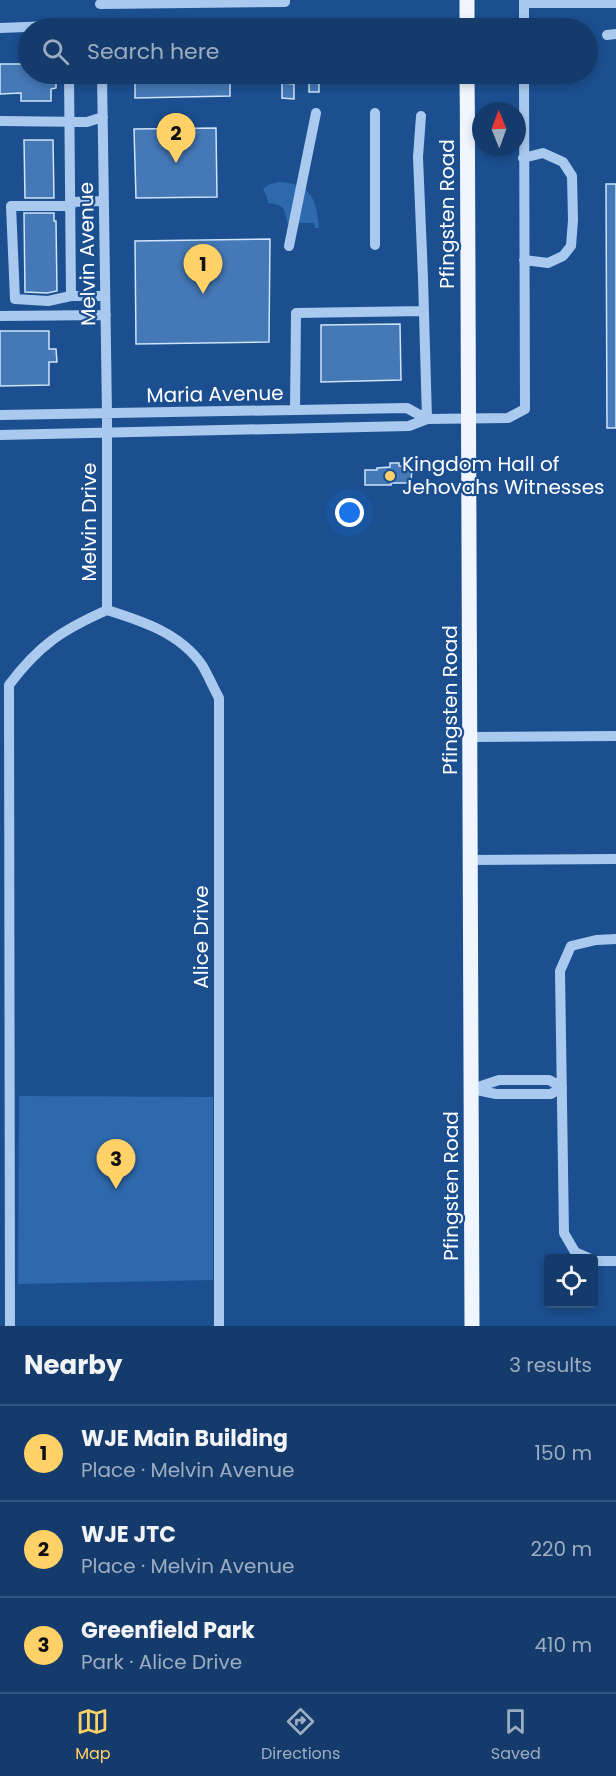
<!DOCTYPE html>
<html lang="en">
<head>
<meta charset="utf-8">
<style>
  :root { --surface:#143b6b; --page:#214673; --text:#f1f3f6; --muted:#9dadc1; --line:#33557e; --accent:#ffd166 }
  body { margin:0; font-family:Poppins,sans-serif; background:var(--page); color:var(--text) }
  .controls { position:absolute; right:18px; bottom:18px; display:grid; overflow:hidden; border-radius:6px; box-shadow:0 3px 9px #0003 }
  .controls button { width:54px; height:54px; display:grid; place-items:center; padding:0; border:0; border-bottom:2px solid var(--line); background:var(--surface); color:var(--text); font:30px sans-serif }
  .compass { position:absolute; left:472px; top:102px; width:54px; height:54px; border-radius:50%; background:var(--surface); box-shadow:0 3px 9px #0003; rotate:359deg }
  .you { position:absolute; left:350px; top:513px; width:21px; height:21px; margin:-15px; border:4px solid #fff; border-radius:50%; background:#1a73e8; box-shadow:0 0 0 9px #1a73e833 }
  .badge { display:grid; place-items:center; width:39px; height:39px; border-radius:50%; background:var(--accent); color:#111; font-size:20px; font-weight:700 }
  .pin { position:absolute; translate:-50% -50px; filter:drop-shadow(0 2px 3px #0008) }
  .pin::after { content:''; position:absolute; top:32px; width:21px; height:18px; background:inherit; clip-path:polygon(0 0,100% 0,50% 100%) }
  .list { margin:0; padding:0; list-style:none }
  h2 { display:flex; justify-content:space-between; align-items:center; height:78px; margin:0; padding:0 24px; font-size:26px }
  h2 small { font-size:20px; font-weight:400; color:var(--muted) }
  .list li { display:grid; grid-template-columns:39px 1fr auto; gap:18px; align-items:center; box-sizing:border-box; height:96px; padding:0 24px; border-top:2px solid var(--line) }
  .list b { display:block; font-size:22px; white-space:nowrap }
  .list p { margin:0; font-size:20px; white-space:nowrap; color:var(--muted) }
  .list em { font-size:20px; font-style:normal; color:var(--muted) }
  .icon { flex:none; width:33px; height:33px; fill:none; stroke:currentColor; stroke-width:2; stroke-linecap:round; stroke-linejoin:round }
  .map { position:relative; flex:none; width:616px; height:1326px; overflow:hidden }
  .search { position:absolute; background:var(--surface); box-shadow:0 3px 9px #0003; left:18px; right:18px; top:18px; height:66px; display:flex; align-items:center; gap:15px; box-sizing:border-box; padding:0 21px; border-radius:33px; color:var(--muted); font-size:22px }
  .sheet { height:366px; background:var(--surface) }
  nav { display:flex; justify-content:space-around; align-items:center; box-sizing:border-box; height:84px; border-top:2px solid var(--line); background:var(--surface); font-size:16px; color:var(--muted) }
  nav a { display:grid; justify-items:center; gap:3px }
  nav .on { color:var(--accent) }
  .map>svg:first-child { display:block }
  .green { fill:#2e69ad }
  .building { fill:#4478b7; stroke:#cfe3fa; stroke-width:1.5 }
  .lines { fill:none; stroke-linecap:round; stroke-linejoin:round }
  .minor { stroke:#a9c9ee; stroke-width:10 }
  .major { stroke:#f0f6ff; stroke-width:15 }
  .poi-dot { fill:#ffd166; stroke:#1b4f8f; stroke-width:2 }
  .labels { text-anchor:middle; stroke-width:4.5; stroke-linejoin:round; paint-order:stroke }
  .street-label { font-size:20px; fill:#fff; stroke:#1b4f8f }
  .poi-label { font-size:20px; fill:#fff; stroke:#1b4f8f; text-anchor:start }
</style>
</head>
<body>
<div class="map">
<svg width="616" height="1326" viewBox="0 0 616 1326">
  <rect width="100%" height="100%" fill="#1b4f8f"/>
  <!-- green -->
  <path class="green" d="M278,182c33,1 39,17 41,46h-4l-1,-5h-27c-2,-16 -4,-18 -19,-20l-1,-6 -4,-8 5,-4z
    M19,1096l194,1v183l-195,4z"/>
  <!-- building -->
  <path class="building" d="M0,64h28v10h25v2h3v12l-5,1v12h-30v-8l-21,1z
    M135,74h95v22l-95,2z
    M309,74h10v18h-10z
    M282,83l12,1v15l-12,-1z
    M216,128l1,69 -81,1 -2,-69z
    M24,140h29l1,58h-29z
    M606,184h10v244h-9z
    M24,213h30v8h2l1,70 -10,2 -22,-1z
    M270,239l-1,103 -133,2 -1,-103z
    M400,324l1,56 -80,2v-57z
    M0,331h49v18h7l1,13h-8v23l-49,1z
    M390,463h9v3l13,1 -1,16h-20v2h-26v-15h12v-2l13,-1z"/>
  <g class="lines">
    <!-- minor -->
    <path class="minor" d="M524,3h92
      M100,4l185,-2v-2
      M0,28l101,-4
      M524,28v-28
      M607,35l9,-1
      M69,74l2,222h34
      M102,74l5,340v196
      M421,116l-3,41 5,121 4,141
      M0,121l87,1 16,-5
      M523,158l20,-5 20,9 9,14 1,44 -2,26 -8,10 -15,7 -24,-3
      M71,202l33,-1
      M71,206h-60l4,93 33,2 23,-5
      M375,245v-132
      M289,246l27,-133
      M0,316l106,-1
      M295,410l1,-97 128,-2
      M0,415l407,-7 20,11
      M0,435l409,-9 18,-7 81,-1 17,-9 -1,-335
      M107,610c35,11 73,23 95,55 6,10 11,22 17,33v628
      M472,737l144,-1
      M470,860l146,-1
      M499,1080h50l13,7 -11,7h-55l-24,-5z
      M589,1258l-14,-6 -11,-19 -4,-262 11,-25 25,-6 20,-1
      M594,1261h22
      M10,1326l-1,-641c30,-40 53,-55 98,-75"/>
    <!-- major -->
    <path class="major" d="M467,0v28
      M467,74c4,417 5,834 5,1252"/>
  </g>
  <!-- markers -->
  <circle class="poi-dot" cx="390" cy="476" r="6"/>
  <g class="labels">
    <!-- street labels -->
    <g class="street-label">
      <text transform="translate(447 214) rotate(-90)" y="7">Pfingsten Road</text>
      <text transform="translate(87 254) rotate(-91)" y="7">Melvin Avenue</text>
      <text transform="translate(215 394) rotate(-1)" y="7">Maria Avenue</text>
      <text transform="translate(89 522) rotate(-90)" y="7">Melvin Drive</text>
      <text transform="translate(450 700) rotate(-90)" y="7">Pfingsten Road</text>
      <text transform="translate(201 937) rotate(-90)" y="7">Alice Drive</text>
      <text transform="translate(451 1186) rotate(-90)" y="7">Pfingsten Road</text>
    </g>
    <!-- poi labels -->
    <g class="poi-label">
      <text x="402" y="471">Kingdom Hall of<tspan x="402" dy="23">Jehovahs Witnesses</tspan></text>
    </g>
  </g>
</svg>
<div class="controls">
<button><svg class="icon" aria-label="locate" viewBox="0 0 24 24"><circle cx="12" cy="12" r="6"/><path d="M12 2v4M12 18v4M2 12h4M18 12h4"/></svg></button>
</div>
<svg class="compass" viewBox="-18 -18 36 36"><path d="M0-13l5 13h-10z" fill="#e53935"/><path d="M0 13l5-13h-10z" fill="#9dadc1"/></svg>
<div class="you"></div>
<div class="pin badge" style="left:203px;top:294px">1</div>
<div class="pin badge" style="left:176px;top:163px">2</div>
<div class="pin badge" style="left:116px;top:1189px">3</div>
<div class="search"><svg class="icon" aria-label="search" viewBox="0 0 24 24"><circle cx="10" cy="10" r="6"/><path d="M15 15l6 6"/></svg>Search here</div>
</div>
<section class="sheet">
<h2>Nearby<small>3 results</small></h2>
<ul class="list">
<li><span class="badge">1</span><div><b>WJE Main Building</b><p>Place · Melvin Avenue</p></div><em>150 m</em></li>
<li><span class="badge">2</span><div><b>WJE JTC</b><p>Place · Melvin Avenue</p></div><em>220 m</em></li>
<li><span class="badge">3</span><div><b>Greenfield Park</b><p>Park · Alice Drive</p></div><em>410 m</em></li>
</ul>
</section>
<nav>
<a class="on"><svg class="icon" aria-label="map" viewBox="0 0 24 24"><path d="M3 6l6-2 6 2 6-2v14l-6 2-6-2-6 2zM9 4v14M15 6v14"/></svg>Map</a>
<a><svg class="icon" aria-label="directions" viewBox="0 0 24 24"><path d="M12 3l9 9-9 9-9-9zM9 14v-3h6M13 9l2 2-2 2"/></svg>Directions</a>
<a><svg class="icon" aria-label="saved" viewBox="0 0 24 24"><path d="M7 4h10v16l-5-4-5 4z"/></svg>Saved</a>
</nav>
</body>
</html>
